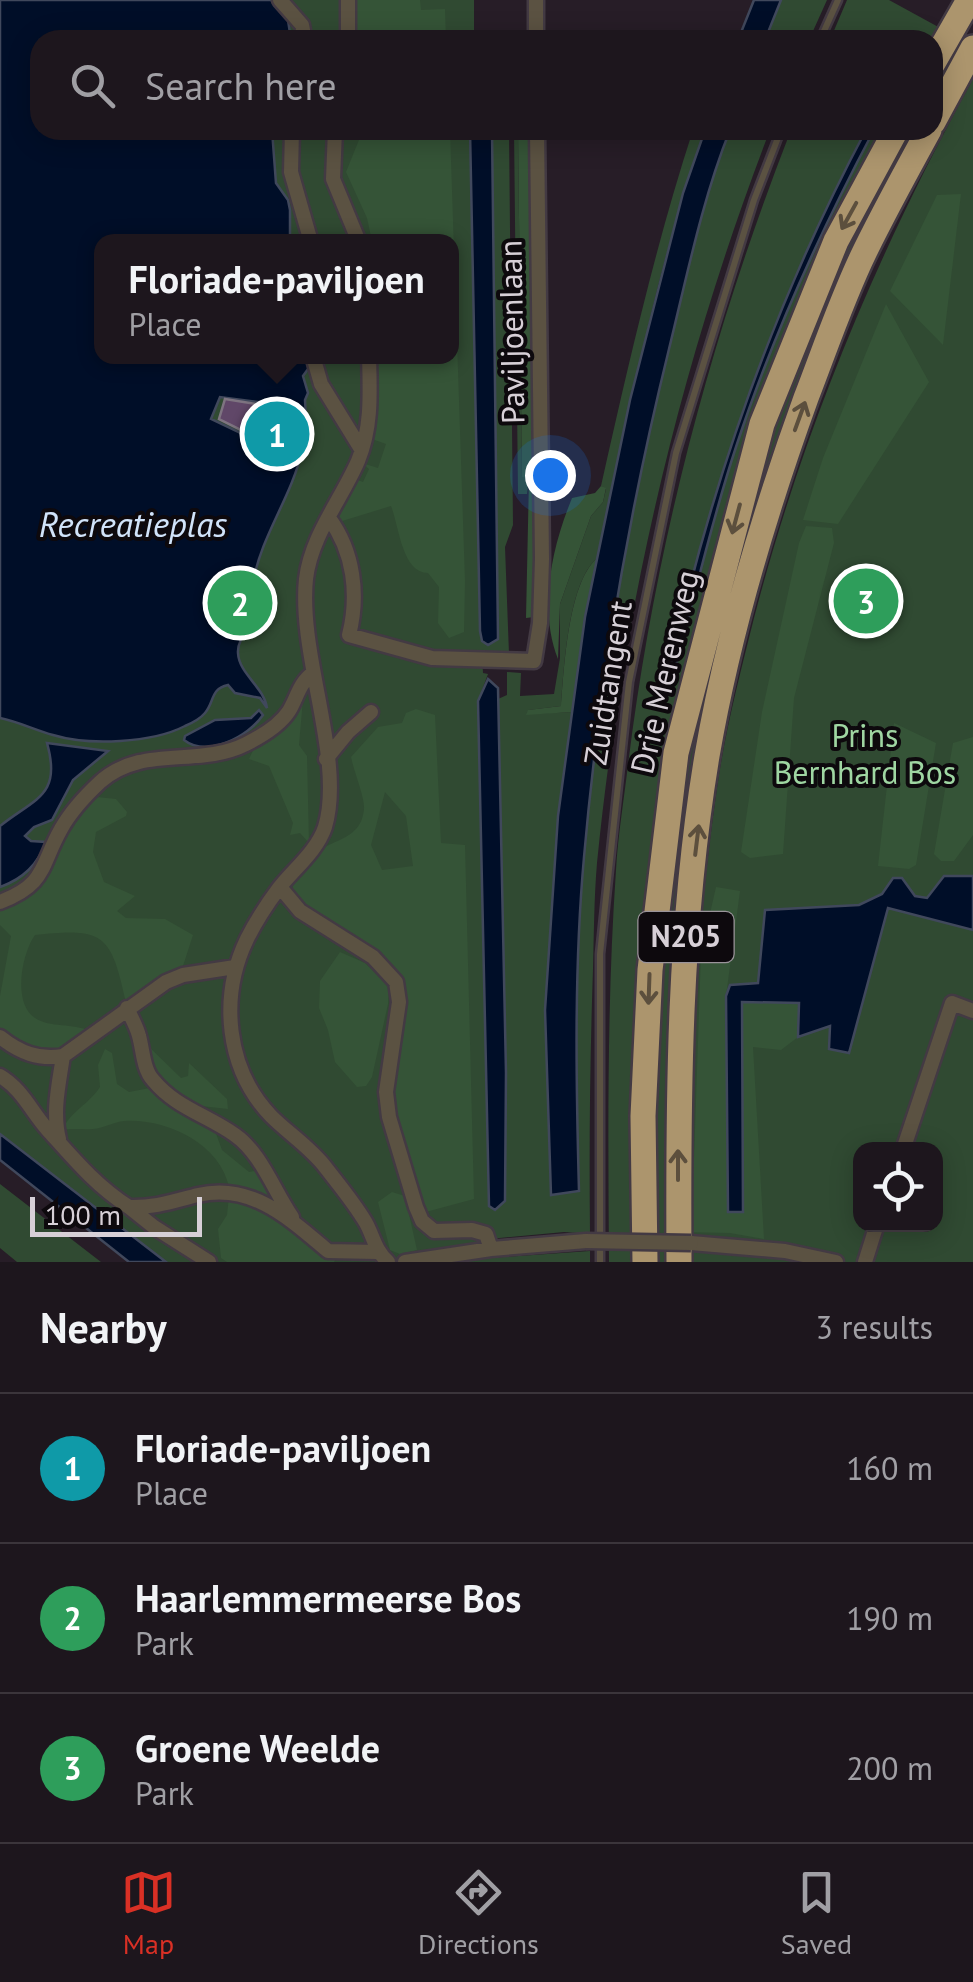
<!DOCTYPE html>
<html lang="en">
<head>
<meta charset="utf-8">
<style>
  :root { --surface:#1d161d; --page:#251f26; --text:#f1f3f6; --muted:#a09fa4; --line:#3b353b; --accent:#d93025 }
  body { margin:0; font-family:"PT Sans",sans-serif; background:var(--page); color:var(--text) }
  .controls { position:absolute; right:30px; bottom:30px; display:grid; overflow:hidden; border-radius:20px; box-shadow:0 5px 25px #0003 }
  .controls button { width:90px; height:90px; display:grid; place-items:center; padding:0; border:0; border-bottom:2px solid var(--line); background:var(--surface); color:var(--text); font:50px sans-serif }
  .scale { position:absolute; left:30px; bottom:25px; width:172px; box-sizing:border-box; padding-left:10px; border:5px solid #d7d0d7; border-top:0; font-size:28px; line-height:35px; white-space:nowrap; color:#d7d0d7; -webkit-text-stroke:8px #0d090d; paint-order:stroke }
  .you { position:absolute; left:550px; top:475px; width:35px; height:35px; margin:-25px; border:8px solid #fff; border-radius:50%; background:#1a73e8; box-shadow:0 0 0 15px #1a73e833 }
  .badge { display:grid; place-items:center; width:65px; height:65px; border-radius:50%; background:var(--accent); color:#fff; font-size:32px; font-weight:700 }
  .pin { position:absolute; translate:-50% -50%; border:5px solid #fff; box-shadow:0 2px 10px #0006 }
  .popup { position:absolute; left:94px; top:234px; width:365px; height:130px; box-sizing:border-box; display:grid; place-content:center; border-radius:20px; background:var(--surface); filter:drop-shadow(0 2px 8px #0005); font-size:32px; white-space:nowrap; color:var(--muted) }
  .popup b { font-size:38px; color:var(--text) }
  .popup::after { content:''; position:absolute; left:50%; top:100%; margin-left:-20px; border:20px solid transparent; border-top-color:var(--surface) }
  .list { margin:0; padding:0; list-style:none }
  h2 { display:flex; justify-content:space-between; align-items:center; height:130px; margin:0; padding:0 40px; font-size:42px }
  h2 small { font-size:32px; font-weight:400; color:var(--muted) }
  .list li { display:grid; grid-template-columns:65px 1fr auto; gap:30px; align-items:center; box-sizing:border-box; height:150px; padding:0 40px; border-top:2px solid var(--line) }
  .list b { display:block; font-size:38px; white-space:nowrap }
  .list p { margin:0; font-size:32px; white-space:nowrap; color:var(--muted) }
  .list em { font-size:32px; font-style:normal; color:var(--muted) }
  .icon { flex:none; width:55px; height:55px; fill:none; stroke:currentColor; stroke-width:2; stroke-linecap:round; stroke-linejoin:round }
  .map { position:relative; flex:none; width:973px; height:1262px; overflow:hidden }
  .search { position:absolute; background:var(--surface); box-shadow:0 5px 25px #0003; left:30px; right:30px; top:30px; height:110px; display:flex; align-items:center; gap:25px; box-sizing:border-box; padding:0 35px; border-radius:30px; color:var(--muted); font-size:38px }
  .sheet { height:580px; background:var(--surface) }
  nav { display:flex; justify-content:space-around; align-items:center; box-sizing:border-box; height:140px; border-top:2px solid var(--line); background:var(--surface); font-size:28px; color:var(--muted) }
  nav a { display:grid; justify-items:center; gap:5px }
  nav .on { color:var(--accent) }
  .map>svg:first-child { display:block }
  .green { fill:#304a32; fill-rule:evenodd }
  .forest { fill:#355437; fill-rule:evenodd }
  .water { fill:#000e28; stroke:#40485c; stroke-width:2.5 }
  .building { fill:#604768; stroke:#7e7481; stroke-width:2.5 }
  .lines { fill:none; stroke-linecap:round; stroke-linejoin:round }
  .lane-casing { stroke:#433a43; stroke-width:11 }
  .street-casing { stroke:#433a43; stroke-width:19 }
  .highway-casing { stroke:#433a43; stroke-width:30 }
  .lane { stroke:#5b5242; stroke-width:6 }
  .street { stroke:#5b5242; stroke-width:14 }
  .highway { stroke:#ac956d; stroke-width:25 }
  .street-bridge-casing { stroke:#433a43; stroke-width:19; stroke-linecap:butt }
  .street-bridge { stroke:#5b5242; stroke-width:14 }
  .oneway { stroke:#5c4f3d }
  .labels { text-anchor:middle; stroke-width:8; stroke-linejoin:round; paint-order:stroke }
  .shield { fill:#0d090d; stroke:#9a949a; stroke-width:2.5 }
  .shield-label { font-size:30px; font-weight:bold; fill:#d7d0d7 }
  .street-label { font-size:32px; fill:#d7d0d7; stroke:#0d090d }
  .park-label { font-size:32px; fill:#9fd6a2; stroke:#0d090d }
  .water-label { font-size:35px; font-style:italic; fill:#d1e3f9; stroke:#0d090d }
</style>
</head>
<body>
<div class="map">
<svg width="973" height="1262" viewBox="0 0 973 1262">
  <rect width="100%" height="100%" fill="#271d27"/>
  <!-- green -->
  <path class="green" d="M0,0h474v40h-434v90h435l23,509 -6,-509h17l4,395 -8,22 4,107 -27,1 1,18 5,1 -10,27 11,505 17,-133 -8,-374 9,-4v-23l14,1 -1,23 34,-2 6,-36v-54l31,-88 12,-14 3,-13 -5,-3c27,-120 54,-239 92,-356h12c-49,138 -77,283 -105,426 -32,21 -36,113 -39,150l-32,4 -2,4 45,-2 -14,104 -13,194 6,185 28,-5c-3,-111 -5,-223 5,-333 15,-171 44,-341 85,-508 18,-73 33,-149 61,-219h40c-91,236 -148,482 -173,733 -3,35 -3,71 -4,106 -3,89 -4,176 -3,265l-26,-2 -75,7 1,19 100,-7v11h-436l-154,-124zM102,242h350v114h-350z
    M781,0h46l-18,40h-44z
    M847,0h42l53,29 -9,11h-103z
    M973,68v1194h-291c7,-159 12,-317 35,-474 8,-57 23,-114 37,-170 49,-188 124,-367 218,-537l-3,-5zM860,1150h76v74h-76z
    M514,130h4l4,346 7,1 -2,17h-9z
    M791,130h96l-104,215 -59,170 -48,189 -36,558h-31c-1,-131 -2,-262 7,-392 2,-35 8,-71 12,-105 27,-219 83,-430 163,-635z
    M878,181l-82,212 -90,313 -26,152 -12,163 2,241h-17l-1,-200 41,-369 92,-317z
    M0,1184l101,78h-84l-17,-14z"/>
  <!-- forest -->
  <path class="forest" d="M353,0h67l1,10 24,-1 1,31h-94z
    M363,130h87l15,451 -1,51 -15,6 -11,-15 1,-36 -11,-14c-26,0 -29,-47 -37,-67l-52,16 -3,-7 19,-36 8,3 6,-13 -7,-6 16,5 8,-24 -17,-6 5,-81 78,-1v-114l-80,-1 -5,-23 -21,-46z
    M518,130h14l4,347 -2,140 -8,1 3,-140 -7,-1z
    M961,194l-18,151 -53,-54 47,-96z
    M886,304l43,78 -91,142 -35,-4 20,-62z
    M601,486l5,2 -3,14 -12,14 -31,88 -2,55c-20,-51 -6,-112 14,-161l23,-5z
    M806,526l26,2 2,15 -40,155 -11,156 -33,4 -9,-6 21,-140 37,-169z
    M600,556l-15,61 -13,95 -46,3 2,-5 33,-4c3,-36 7,-129 39,-150z
    M300,693l3,6 -4,46 8,11 2,87 -9,-10 -10,2 3,-12 -24,-57 -20,-7 9,-19z
    M416,709l19,6 6,128 24,2 9,354 -52,14 -34,-121 10,-111c-18,-13 -104,-72 -106,-89 -1,-10 9,-20 15,-27 6,-6 15,-18 22,-20 17,-8 33,-13 35,-36 1,-11 -10,-37 -13,-52l27,-30 24,-4 4,-10zM385,792l21,24 7,50 -31,4 -11,-25z
    M894,723l42,20 -20,122 -7,4 -31,-3z
    M973,737v98l-19,26h-13l-7,-7 19,-111z
    M97,797l19,2 11,13 -1,4 -30,16 -3,20 11,30 31,14 -18,15 9,7 39,1 28,16 -12,37 -55,30c-15,-67 -21,-75 -91,-67 -13,18 -23,68 0,83 15,10 38,5 55,13 -38,32 -52,23 -90,-1v-34l11,-60 -11,-11v-20l13,-2 78,-105z
    M716,887l24,4 -14,105 3,216 14,-1 -1,-209 58,1 -2,34 -17,13 -28,-3 11,192 -34,-6 -47,-1 1,-41 9,-3 8,-235z
    M340,952l25,11 24,23 -1,18 -16,73 -6,9 -9,1 -22,-25 -7,-32 -9,-22 1,-27z
    M146,1044l35,34 7,-2 1,-13 38,36 1,10 -45,-5 -29,-29z
    M105,1049l7,4 5,31 12,8 26,-5 59,41 8,22 27,22 11,-2 19,36 -50,-19c-9,-44 -64,-69 -105,-66 -10,1 -20,7 -31,8 -10,1 -20,-1 -31,1 11,-21 25,-24 38,-43l-2,-22z
    M392,1192l13,4 12,54 -17,4 -10,-4 -12,-48z
    M229,1196l45,19 63,42 -3,5h-107l-6,-4 -3,-29 9,-14z"/>
  <!-- water -->
  <path class="water" d="M0,0h271l17,20 3,20h-251v90h232l4,53 12,17 2,10v31l-188,1v114l207,1 -1,12 -5,7 5,17 -3,7 1,19 -25,-14 -61,-8 -9,22 59,28 32,4c-11,47 -40,83 -49,131 -2,11 6,19 4,30 -3,15 -20,24 -19,41 1,21 26,34 29,55l-7,-10 -25,-5 -7,-8c-18,4 -13,16 -23,28 -5,6 -13,10 -20,13 -33,17 -96,20 -132,9 -18,-5 -34,-13 -53,-17z
    M754,0h27l-16,40h-27z
    M470,130h22l6,509 -10,6 -6,-4 -2,-10z
    M705,130h25c-28,70 -43,146 -61,219 -41,167 -70,337 -85,508 -10,111 -8,223 -5,334l-28,4 -6,-185 13,-194 27,-199 45,-217 53,-207z
    M866,130h8c-54,102 -102,207 -138,317 -25,75 -42,153 -63,229l-4,-2c41,-189 106,-373 197,-544z
    M488,679l10,9 8,385 -1,128 -10,9 -6,-4 -11,-505z
    M259,710l4,5c-15,22 -56,43 -79,25l1,-4 30,-16 36,-2z
    M47,743l61,8 -35,29 -21,40 -18,7 -9,9 6,5 15,1c-8,23 -23,37 -46,45v-61c35,-28 62,-30 47,-83z
    M944,876h29v54l-85,-22 -39,145 -20,-4 1,-23 -32,11 1,-34 -57,-1 1,210h-15l-2,-216 4,-11 28,-2 7,-73 94,-5 23,-11 11,-16h9l13,18 12,2z
    M0,1134l166,128h-37l-129,-102z"/>
  <!-- building -->
  <path class="building" d="M225,399l62,10 23,12 -9,29 -26,-3 -56,-28z"/>
  <g class="lines">
    <defs>
      <path id="lane" d="M820,40l18,-40
        M600,1262v-308l29,-272 47,-229 78,-253 27,-70"/>
      <path id="street" d="M280,0l22,25 3,15
        M536,0v40
        M348,40v-40
        M292,130l-1,42 20,70
        M335,130l-2,49 26,63
        M313,356l8,28 40,65
        M369,356c1,37 3,71 -11,105 -17,39 -47,75 -52,118 -8,76 39,181 19,248 -8,24 -31,42 -46,61 -12,16 -23,33 -32,51 -28,58 -21,130 24,177 18,18 40,32 55,52 14,18 29,36 40,55 8,15 9,27 22,39
        M329,518c25,34 30,77 20,117l83,23 102,3 6,-38 2,-64 -5,-429
        M326,759l22,-27 23,-20
        M280,887l20,24 73,46 23,25 3,20 -13,90 3,25 27,90 6,14 12,10 38,-1 14,4 5,15
        M0,902c47,-18 40,-36 61,-73 10,-18 24,-33 39,-47 42,-38 99,-14 146,-38 14,-7 34,-19 43,-33 8,-13 10,-28 24,-38
        M127,1008c4,9 10,19 12,28 4,14 4,33 14,44 23,28 54,35 82,55 26,18 39,56 57,82
        M0,1037c20,16 39,23 63,19l103,-74 17,-7 52,-8
        M0,1076c22,13 31,35 47,53 26,29 49,57 82,78 25,1 45,-6 69,-12 53,-13 92,24 130,56l49,1
        M59,1139c-7,-28 0,-55 4,-83
        M903,1150l49,-147 21,8
        M129,1207l25,20 55,35
        M691,1243l94,8 51,11
        M405,1262l86,-13 95,-8
        M865,1262l12,-38"/>
      <path id="highway" d="M933,63l36,-63
        M933,122l40,-74
        M645,1262l-2,-146 7,-146 26,-217 86,-329 74,-183 60,-111
        M679,1262c-1,-169 0,-339 28,-506 21,-122 57,-242 99,-358 19,-49 36,-100 59,-147 20,-41 42,-81 64,-121"/>
    </defs>
    <!-- lane casing -->
    <use href="#lane" class="lane-casing"/>
    <!-- street casing -->
    <use href="#street" class="street-casing"/>
    <!-- highway casing -->
    <use href="#highway" class="highway-casing"/>
    <!-- lane -->
    <use href="#lane" class="lane"/>
    <!-- street -->
    <use href="#street" class="street"/>
    <!-- highway -->
    <use href="#highway" class="highway"/>
    <defs>
      <path id="street-bridge" d="M586,1241l105,2"/>
    </defs>
    <!-- street-bridge casing -->
    <use href="#street-bridge" class="street-bridge-casing"/>
    <!-- street-bridge -->
    <use href="#street-bridge" class="street-bridge"/>
  </g>
  <!-- one-way arrows -->
  <defs><path id="oneway-shaft" d="M-6 0H5M1.5-3L5.5 0L1.5 3" fill="none" stroke-width="1.6" stroke-linecap="round" stroke-linejoin="round" transform="scale(2.5)"/></defs>
  <g class="oneway">
    <use href="#oneway-shaft" transform="translate(849 216) rotate(119)"/>
    <use href="#oneway-shaft" transform="translate(800 416) rotate(-70)"/>
    <use href="#oneway-shaft" transform="translate(736 519) rotate(105)"/>
    <use href="#oneway-shaft" transform="translate(697 840) rotate(-83)"/>
    <use href="#oneway-shaft" transform="translate(649 989) rotate(92)"/>
    <use href="#oneway-shaft" transform="translate(678 1165) rotate(-90)"/>
  </g>
  <g class="labels">
    <!-- shield labels -->
    <rect class="shield" x="638.5" y="912" width="95" height="50" rx="8"/>
    <g class="shield-label">
      <text x="686" y="947">N205</text>
    </g>
    <!-- street labels -->
    <g class="street-label">
      <text transform="translate(512 332) rotate(-91)" y="11">Paviljoenlaan</text>
      <text transform="translate(665 672) rotate(-77)" y="11">Drie Merenweg</text>
      <text transform="translate(608 683) rotate(-81)" y="11">Zuidtangent</text>
    </g>
    <!-- park labels -->
    <g class="park-label">
      <text x="865" y="747">Prins<tspan x="865" dy="37">Bernhard Bos</tspan></text>
    </g>
    <!-- water labels -->
    <g class="water-label">
      <text x="133" y="537">Recreatieplas</text>
    </g>
  </g>
</svg>
<div class="controls">
<button><svg class="icon" aria-label="locate" viewBox="0 0 24 24"><circle cx="12" cy="12" r="6"/><path d="M12 2v4M12 18v4M2 12h4M18 12h4"/></svg></button>
</div>
<div class="scale">100 m</div>
<div class="you"></div>
<div class="pin badge" style="left:277px;top:434px;background:#0f9aa8">1</div>
<div class="popup"><b>Floriade-paviljoen</b>Place</div>
<div class="pin badge" style="left:240px;top:603px;background:#2e9e5b">2</div>
<div class="pin badge" style="left:866px;top:601px;background:#2e9e5b">3</div>
<div class="search"><svg class="icon" aria-label="search" viewBox="0 0 24 24"><circle cx="10" cy="10" r="6"/><path d="M15 15l6 6"/></svg>Search here</div>
</div>
<section class="sheet">
<h2>Nearby<small>3 results</small></h2>
<ul class="list">
<li><span class="badge" style="background:#0f9aa8">1</span><div><b>Floriade-paviljoen</b><p>Place</p></div><em>160 m</em></li>
<li><span class="badge" style="background:#2e9e5b">2</span><div><b>Haarlemmermeerse Bos</b><p>Park</p></div><em>190 m</em></li>
<li><span class="badge" style="background:#2e9e5b">3</span><div><b>Groene Weelde</b><p>Park</p></div><em>200 m</em></li>
</ul>
</section>
<nav>
<a class="on"><svg class="icon" aria-label="map" viewBox="0 0 24 24"><path d="M3 6l6-2 6 2 6-2v14l-6 2-6-2-6 2zM9 4v14M15 6v14"/></svg>Map</a>
<a><svg class="icon" aria-label="directions" viewBox="0 0 24 24"><path d="M12 3l9 9-9 9-9-9zM9 14v-3h6M13 9l2 2-2 2"/></svg>Directions</a>
<a><svg class="icon" aria-label="saved" viewBox="0 0 24 24"><path d="M7 4h10v16l-5-4-5 4z"/></svg>Saved</a>
</nav>
</body>
</html>
